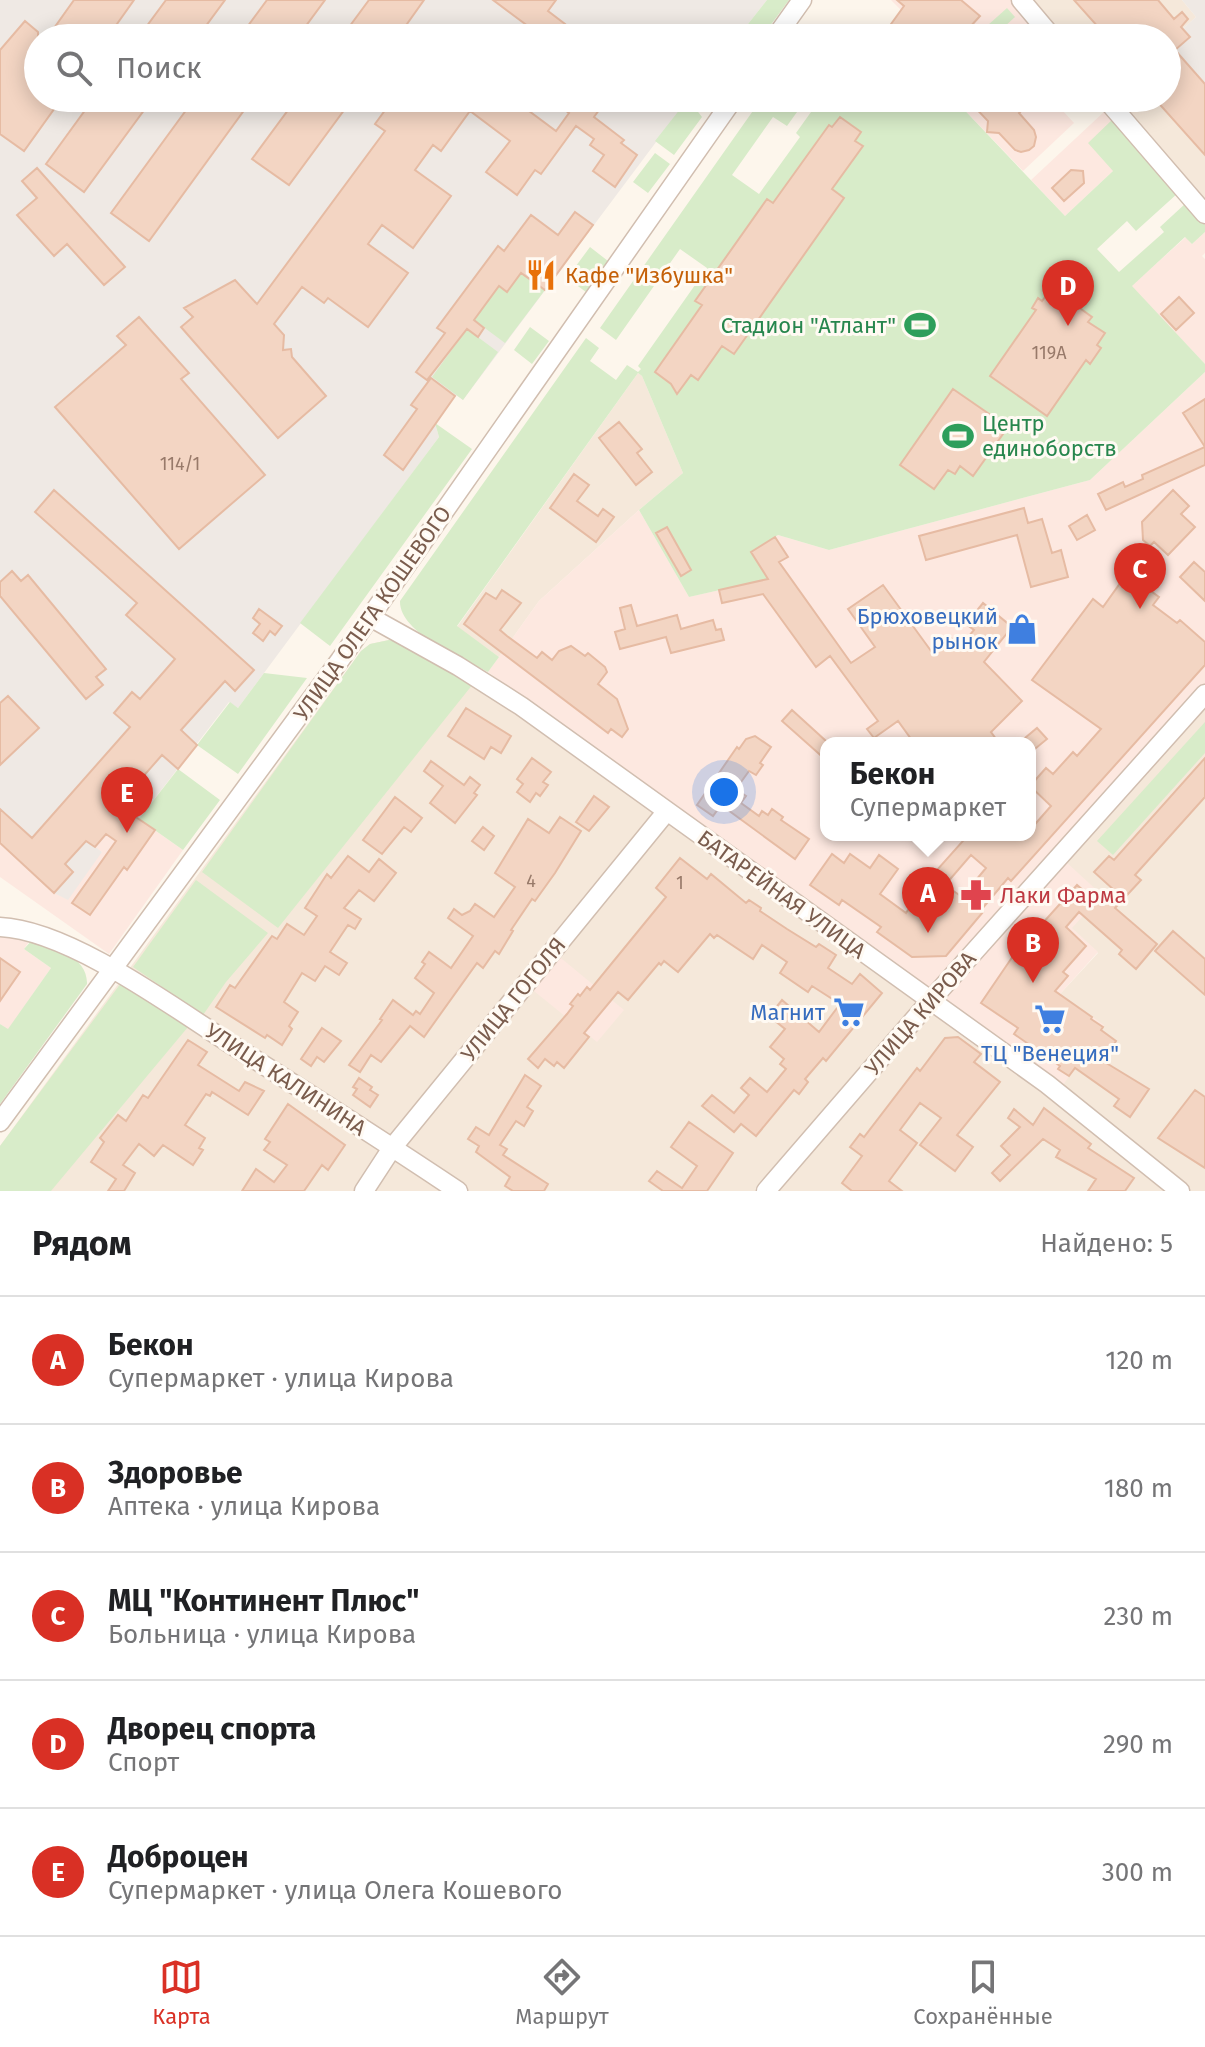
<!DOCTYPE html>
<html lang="ru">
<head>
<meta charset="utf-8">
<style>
  :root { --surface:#fff; --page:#f2f2f2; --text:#202124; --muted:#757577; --line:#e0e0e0; --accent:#d93025 }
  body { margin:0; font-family:"Fira Sans",sans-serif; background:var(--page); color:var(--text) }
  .you { position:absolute; left:724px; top:792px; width:28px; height:28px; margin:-20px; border:6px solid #fff; border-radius:50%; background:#1a73e8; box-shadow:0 0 0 12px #1a73e833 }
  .badge { display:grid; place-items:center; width:52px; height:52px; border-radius:50%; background:var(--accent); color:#fff; font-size:26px; font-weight:700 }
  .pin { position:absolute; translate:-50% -66px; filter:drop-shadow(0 2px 4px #0008) }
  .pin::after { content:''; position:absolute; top:42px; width:28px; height:24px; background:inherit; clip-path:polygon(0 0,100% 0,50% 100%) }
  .popup { position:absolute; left:820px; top:737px; width:216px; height:104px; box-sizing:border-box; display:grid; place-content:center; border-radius:16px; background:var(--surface); filter:drop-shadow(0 2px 6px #0005); font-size:26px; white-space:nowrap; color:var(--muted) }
  .popup b { font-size:30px; color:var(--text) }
  .popup::after { content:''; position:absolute; left:50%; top:100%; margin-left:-16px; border:16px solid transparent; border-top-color:var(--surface) }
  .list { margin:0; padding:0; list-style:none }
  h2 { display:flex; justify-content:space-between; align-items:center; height:104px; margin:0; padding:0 32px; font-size:34px }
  h2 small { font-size:26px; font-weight:400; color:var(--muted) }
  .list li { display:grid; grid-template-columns:52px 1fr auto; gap:24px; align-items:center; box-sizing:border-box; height:128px; padding:0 32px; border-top:2px solid var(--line) }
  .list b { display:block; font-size:30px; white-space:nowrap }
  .list p { margin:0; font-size:26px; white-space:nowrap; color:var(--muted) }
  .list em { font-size:26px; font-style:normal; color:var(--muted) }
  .icon { flex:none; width:44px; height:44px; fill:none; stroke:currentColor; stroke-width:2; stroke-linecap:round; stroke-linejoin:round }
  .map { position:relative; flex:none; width:1205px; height:1191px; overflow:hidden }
  .search { position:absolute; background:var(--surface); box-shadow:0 4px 20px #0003; left:24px; right:24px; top:24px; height:88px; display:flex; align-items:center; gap:20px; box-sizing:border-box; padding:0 28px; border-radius:44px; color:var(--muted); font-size:30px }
  .sheet { height:744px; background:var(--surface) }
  nav { display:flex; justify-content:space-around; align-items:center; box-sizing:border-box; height:112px; border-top:2px solid var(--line); background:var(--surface); font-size:22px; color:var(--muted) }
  nav a { display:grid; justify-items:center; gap:4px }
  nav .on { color:var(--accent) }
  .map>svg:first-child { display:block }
  .residential { fill:#f5e8da }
  .commercial { fill:#fde8e0; fill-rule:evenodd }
  .industrial { fill:#efe9e4 }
  .green { fill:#d8ecc9 }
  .building { fill:#f3d5c3; stroke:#e6bba3; stroke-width:2; fill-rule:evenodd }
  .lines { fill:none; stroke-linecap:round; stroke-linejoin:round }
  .minor-casing { stroke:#d1beb0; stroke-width:21 }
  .minor { stroke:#fff; stroke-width:18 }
  .labels { text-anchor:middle; stroke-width:6; stroke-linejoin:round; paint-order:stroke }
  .number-label { font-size:18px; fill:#987a6a }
  .food-label { font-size:22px; fill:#c56008; stroke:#fffaf3; text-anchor:start }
  .leisure-label { font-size:22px; fill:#27864d; stroke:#fffaf3; text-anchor:end }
  .street-label { font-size:22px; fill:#7a5c4d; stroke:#fffaf3 }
  .shop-label { font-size:22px; fill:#366cbe; stroke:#fffaf3; text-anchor:end }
  .health-label { font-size:22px; fill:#be3a42; stroke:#fffaf3; text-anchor:start }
</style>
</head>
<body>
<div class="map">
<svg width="1205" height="1191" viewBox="0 0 1205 1191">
  <rect width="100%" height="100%" fill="#fdf6ec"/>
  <!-- residential -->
  <path class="residential" d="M1031,0h151l14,17 -29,26v-5h-103z
    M1115,98h39l51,57v47z
    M638,373l4,3 41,97 -44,37 -100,91 -40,56 -42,-30z
    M389,640l113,61 549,393 119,97h-1170v-45l361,-495 9,-7z
    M1205,705v486h-14l-130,-103 -1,-94 38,-41 -27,-25 -6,-67z"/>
  <!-- commercial -->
  <path class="commercial" d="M891,0h121l33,38h-164l20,-28z
    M953,98h98l23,25 -51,48z
    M1106,110l8,8v52l-49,46 -34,-36z
    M1205,232v21l-3,3 3,3v105l-74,-78 55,-49 6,7z
    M1205,372v315l-274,304 -443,-319 51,-71 100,-91 50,87 78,-18 -16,-27 27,-17 51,15 261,-70zM826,743h204v92h-204z
    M122,807l61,43 -74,104 -109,-77v-34l54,50 48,-41 -8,-5z
    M1065,861l37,34 -30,33 26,24 -38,42 44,31 -43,63 -120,-89z
    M0,930l30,10 -6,9 27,19 -43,62 -8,-6z
    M556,954l68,56 -27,32 -68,-55z"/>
  <!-- industrial -->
  <path class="industrial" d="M0,0h767l-30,38h-699v60h651l-226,302 -7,-5 -13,17 -8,11 4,14 -201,271 -9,-6 -90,117 -18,-11 -27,38 8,6 -34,48 -14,-7 -54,-50z
    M1182,0h23v155l-38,-57v-55l29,-26z"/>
  <!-- green -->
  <path class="green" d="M767,0h22l-28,38h-24z
    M1007,8l8,9 -23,21h-11l-3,-4z
    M762,98h45l-20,28 -14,-9 -41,58 27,19 41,-57 -4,-4 25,-35h70l12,9 10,-9h40l112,118 48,-45 -25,-28 26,-25 64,75 -42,38 -9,-10 -30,28 22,23 45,-40 -4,-5 26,-24 19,22v7l-13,12 -7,-7 -53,49 73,78v8l-115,108 -261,70 -51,-15 -27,17 17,27 -79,18 -50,-87 44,-37 -41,-97 -4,-3 -181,253 42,31 -11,15c-25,-14 -89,-39 -88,-71l186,-263 13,10 -9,13 26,19 11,-15 11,7 3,-3 -3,-3 69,-98 -27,-19 -64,91 -16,-12z
    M688,99l14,18 -28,38 -19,-14z
    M655,153l15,11 -22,29 -15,-11z
    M590,247l18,14 -22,31 -19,-14z
    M513,267l32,23 -40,53 -31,-23z
    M530,327l19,14 -17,23 -18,-14z
    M467,329l31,23 -35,48 -31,-23z
    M435,423l37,26 -142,197 -30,-23 139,-186z
    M389,640l9,2 75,42 -195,244 -76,-56 159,-221 9,-7z
    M264,673l43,5 -69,96 -41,-29 33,-43 8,6z
    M1205,722v31l-92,102 -16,-14z
    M178,769l42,31 -37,50 -44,-31z
    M196,880l72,53 -42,49 -23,33 -70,-48z
    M33,939c20,9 55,17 54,45l-87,120v-80l8,5 43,-61 -27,-19z
    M121,983l67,44 -137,164h-51v-45z"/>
  <!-- building -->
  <path class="building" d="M74,0h60l-27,38h-60z
    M166,0h59l-28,38h-59z
    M267,0h58l-28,38h-58z
    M369,0h55l-27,38h-56z
    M493,0h63l-8,11 17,13 -10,14h-11z
    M897,0h64l19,16 -20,22h-79l23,-32z
    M1074,0h84l16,19 8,-7 6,7 -7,8 9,10 -15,13 30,34v71l-51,-57h13v-60h-59z
    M25,21l13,11v66h24l-38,53 -24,-17v-84z
    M94,98h59l-69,94 -38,-28z
    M195,98h58l-104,143 -38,-28z
    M297,98h56l-64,87 -37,-26z
    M394,98h132l-5,7 35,26 13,-18 -21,-15h44l10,8 -8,11 30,23 -3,3 16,12 -22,32 -22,-16 11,-16 -14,-10 4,-6 -18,-13 -35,48 -6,-4 -18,25 -31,-23 24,-31 -40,-30 -29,40 -8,-6 -18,25 36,26 -38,52 -31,-23 -14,19 40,29 -40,54 -40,-29 -4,5 -22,-16 -28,37 10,11 -1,15 8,-1 1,8 34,39 -48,42 -97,-111 12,-10 -9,-9 51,-28 22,24 128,-173 -10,-7z
    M966,98h69l-16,15 15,17 2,7 -2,9 -5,4 -8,2 -6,-2 -16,-17 -12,-1 1,-11z
    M840,117l21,15 -6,9 8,5 -31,43 12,9 -110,156 -12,-8 -24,34 -7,-5 -14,19 -6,-10 -16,-12 47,-67 -7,-4 72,-102 6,4 56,-78 3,2z
    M37,168l88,99 -21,18 -37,-41 -13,12 -37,-41 20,-17 -15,-17z
    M1071,170l12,1 1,12 -20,18 -12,-13z
    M575,212l18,13 -48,65 -24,-17 -14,19 -8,-6 -25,34 10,8 -6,9 -11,-8 -40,51 -11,-8 29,-39 -8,-5 61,-82 6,5 27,-36 27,20z
    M1048,293l23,16 3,-5 18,13 -4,5 17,11 -8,12 4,3 -11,16 -4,-4 -39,56 -57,-40 46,-66 -4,-2 6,-10 4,3z
    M1179,297l15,16 -18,17 -15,-16z
    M139,317l50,56 -8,6 84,96 -86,74 -124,-142 71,-62 -9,-9z
    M431,378l24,18 -52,74 -19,-15 33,-46 -6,-4z
    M953,389l55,38 -35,49 -13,-10 -5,8 -7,-4 -14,19 -34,-24z
    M1205,399v66l-99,45 -8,-16 25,-12 2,5 18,-8 -1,-4 63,-28 -22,-34z
    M619,422l23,27 -5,4 15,19 -16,13 -37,-47z
    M574,474l15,11 -12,16 21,15 5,-7 11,8 -18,25 -46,-34z
    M54,490l200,180 -19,21 -10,-10 -44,49 16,15 -19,24 -16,-14 -44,50 37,25 -28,40 -3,-3 -34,48 -18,-12 44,-62 -10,-7 -11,13 -9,-6 -21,23 8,8 -19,21 -54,-50v-34l32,29 98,-111 -16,-14 18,-21 8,7 35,-40 -49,-44 11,-12 -102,-91z
    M1173,490l16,16 -8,8 14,13 -27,28 -14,-13 -4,4 -7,-6 -1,-18z
    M1024,508l4,15 14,-4 10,34 9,-3 7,27 -37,10 -14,-52 -91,25 -7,-24z
    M1087,515l8,15 -18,10 -8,-14z
    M667,527l24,43 -10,6 -25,-43z
    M775,537l13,20 -9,5 72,101 24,-16 -27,-38 35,-24 51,70 17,-17 9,9 14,-17 -8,-6 17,-21 29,24 -28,35 38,39 -31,31 8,11h-85l-16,-22 -24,17 -7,-9 11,-8 -48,-65 -14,11 -53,-73 -41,9 -3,-13 49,-11 -17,-27z
    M1194,562l11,10v29l-25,-24z
    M12,571l9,10 7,-6 78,94 -10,8 7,8 -17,14 -86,-103v-14z
    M1121,582l14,10 6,-8 18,13 -6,8 24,18 3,-3 25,22v23l-194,216 -3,-3 -27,32 2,2 -37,44 -34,1 -35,-25 4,-5 -39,-27 -3,5 -29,-20 22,-31 12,9 6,-9 20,14 9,-13 19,14 -18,25 26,19 22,-33 35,-39 -8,-6h75v-5l21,-24 -21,-20 16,-18 7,6 20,-22 4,4 24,-27 -69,-49 61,-81 10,8zM971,855l15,13 -24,29 -17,-12z
    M502,590l19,13 -21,27 7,6 30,22 5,-6 10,8 7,-9 12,-5 14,10 3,-3 17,14 2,5 -9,12 19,15 11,30 -6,8 -11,-8 -3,4 -144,-109 22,-31 10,6z
    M631,605l6,21 40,-11 4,14 32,-9 3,10 5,-1 3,11 -53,13 -5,-16 -46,12 -5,-17 10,-3 -5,-21z
    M259,609l23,17 -7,9 -5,-4 -7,10 -10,-8 7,-9 -7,-6z
    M8,696l31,32 -39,37v-62z
    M466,708l45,28 -10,17 -10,-6 -7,12 -36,-23z
    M792,710l34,31v19l-44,-39z
    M1037,728l10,11 -17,14v-10h-11z
    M755,736l16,11 -11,16 3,2 -7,10 -7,-4 -13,18 10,7 -5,7 18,13 3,-5 6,4 4,-6 11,8 -2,3 28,19 -14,20 -74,-54 -8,11 -16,-11 40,-58 2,2 7,-10z
    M532,758l19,14 -8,10 5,3 -8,11 -4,-3 -6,9 -13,-10 6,-8 -6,-5z
    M1205,758v39l-70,78 6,5 -26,28 42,36 -21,25 -17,-15 3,-4 -43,-38 -13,15 20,19 -23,26 5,4 -13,15 37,26 -1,2 12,8 -2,3 15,11 -13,20 46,28 -19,28 -16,-11 5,-7 -44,-31 -6,8 -11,-7 2,-3 -46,-32 4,-6 -37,-25 32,-47 64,-71 23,20 14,-15 -20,-18 15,-16 5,4z
    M431,761l33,24 6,-8 10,8 -6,8 3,2 -22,28 -25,-20 13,-17 -19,-15z
    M594,796l15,11 -20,24 -13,-9z
    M395,797l27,21 -11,14 -7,-5 -22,27 -19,-14z
    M560,817l21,14 -26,42 -20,28 -3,-2 -21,31 2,1 -14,23 -4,-3 -12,17 -6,-5 -53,74 -14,-11 -29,36 -10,-7 -11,17 -11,-7 33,-45 -2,-1 13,-19 20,15 3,-4 4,3 14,-21 -19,-15 10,-14 -3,-2 7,-10 22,16 22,-32 -25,-18 6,-9 8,6 8,-4 5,-7 19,13 21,-30 -20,-14 33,-54 21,14z
    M483,827l11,9 -10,14 -12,-9z
    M348,856l21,16 10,-13 17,14 -22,28 -15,-11 -15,18 17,11 -6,10 -7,-4 -18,27 17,11 -8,12 -14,-9 -10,15 -13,-8 -18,29 14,10 -9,14 3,3 -10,16 -15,-10 -2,3 -49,-31 14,-22 5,3 37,-52 5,3 10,-15 17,11 13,-19 -12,-8 22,-34 4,4z
    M680,858l27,21 4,-5 35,29 3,-3 12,8 -1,3 27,18 29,18 3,-3 17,11 -8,13 24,16 8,-10 22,19 -56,68 -3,-3 -18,21 3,3 -9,12 -5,-4 -38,46 -15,-12 -7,8 -32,-26 10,-11 22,18 15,-18 -8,-7 9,-10 17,14 19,-23 -6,-5 4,-5 -14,-12 15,-18 -16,-13 13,-16 37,32 21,-28 -28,-18 -4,6 -28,-19 7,-11 -25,-17 -9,14 -36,-24 -3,3 -4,-4 -32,38 -14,-11 -3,4 -2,-2 -31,37 -10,-8 -34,41 5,4 -25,31 -7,-6 -3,4 -9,-7 -7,9 -10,-9 39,-45 6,-8 -3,-2 8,-10 2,2 7,-9 3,3 76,-93 -10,-9z
    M1173,931l32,28v36l-50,-44z
    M0,958l20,14 -20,29z
    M322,1028l19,13 -17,21 -7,-5 -6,9 -10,-7z
    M958,1037l23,17 -7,8 26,20 -43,53 16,12 -18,24 -35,-26 21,-27 -21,-15 -20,27 17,13 -28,38 13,10h-50l-10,-8 20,-27 -12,-9 10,-13 4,3 53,-69 3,3 25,-33z
    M188,1040l19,12 -9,13 41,26 6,-9 19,9 -16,24 -36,-23 -2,4 -4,-2 -21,31 20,13 -6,10 4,2 -10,15 -30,-20 -9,11 -15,-12 -16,21 12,8 -11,18h-16l8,-12 -25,-17 13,-20 -4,-4 18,-23 8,6 17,-26 5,3z
    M525,1075l16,11 -14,21 6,4 -9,15 -8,-5 -16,24 7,4 -4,6 45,29 -4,7h-31l-8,-5 5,-9 -34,-25 3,-6 -11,-7 8,-12 13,8z
    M359,1078l13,9 -2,3 8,5 -8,12 -17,-12 4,-6 -4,-2z
    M1195,1090l10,7v71l-47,-30z
    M288,1104l57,41 -17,25 -6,-5 -18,26h-62l14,-22 18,13 13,-17 -23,-15 6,-8 -5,-3z
    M1044,1108l47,36 -3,4 46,30 -9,13h-37l8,-12 -40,-22 4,-7 -17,-11 -43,42 -8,-8 18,-18 -9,-9 19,-19 -12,-9 6,-9 19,16z
    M689,1122l44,31 -26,38h-44l-14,-10 8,-10 25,17 15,-22 -26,-19z"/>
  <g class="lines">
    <defs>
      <path id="minor" d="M1021,0l32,38
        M775,38l27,-38
        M1105,98l100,116
        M370,617l88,49 63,40 526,378 133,107
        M0,927c69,3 173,80 232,118 76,48 151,96 226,146
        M0,1122l340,-462 394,-562
        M364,1191l28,-43 275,-337
        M766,1191l165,-191 274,-306"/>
    </defs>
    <!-- minor casing -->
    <use href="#minor" class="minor-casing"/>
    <!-- minor -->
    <use href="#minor" class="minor"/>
  </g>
  <!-- icons -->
  <defs>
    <symbol id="restaurant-bare" viewBox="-9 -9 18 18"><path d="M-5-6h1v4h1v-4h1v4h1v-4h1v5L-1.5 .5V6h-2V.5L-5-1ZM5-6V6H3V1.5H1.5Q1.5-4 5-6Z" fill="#e8710a" stroke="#fffaf3" stroke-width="2.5" paint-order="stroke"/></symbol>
    <symbol id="stadium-bare" viewBox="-9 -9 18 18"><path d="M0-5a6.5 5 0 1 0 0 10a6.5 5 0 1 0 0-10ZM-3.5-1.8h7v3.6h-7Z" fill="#2e9e5b" stroke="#fffaf3" stroke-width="2.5" paint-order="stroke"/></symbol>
    <symbol id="shop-bare" viewBox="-9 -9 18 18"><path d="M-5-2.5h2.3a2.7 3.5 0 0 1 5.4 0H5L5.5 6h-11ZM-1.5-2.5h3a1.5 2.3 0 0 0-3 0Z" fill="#3f7fe0" stroke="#fffaf3" stroke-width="2.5" paint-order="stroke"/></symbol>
    <symbol id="pharmacy-bare" viewBox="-9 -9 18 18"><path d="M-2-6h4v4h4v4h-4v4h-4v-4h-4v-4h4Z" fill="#e0444e" stroke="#fffaf3" stroke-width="2.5" paint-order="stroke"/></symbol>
    <symbol id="supermarket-bare" viewBox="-9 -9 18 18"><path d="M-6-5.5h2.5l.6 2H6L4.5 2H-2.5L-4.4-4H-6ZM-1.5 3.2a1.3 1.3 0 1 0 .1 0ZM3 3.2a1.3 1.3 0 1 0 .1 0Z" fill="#3f7fe0" stroke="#fffaf3" stroke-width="2.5" paint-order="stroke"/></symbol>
  </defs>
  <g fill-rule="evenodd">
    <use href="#restaurant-bare" x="519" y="253" width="44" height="44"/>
    <use href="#stadium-bare" x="898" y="303" width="44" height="44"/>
    <use href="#stadium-bare" x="936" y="414" width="44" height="44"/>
    <use href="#shop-bare" x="1000" y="607" width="44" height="44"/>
    <use href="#pharmacy-bare" x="954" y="873" width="44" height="44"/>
    <use href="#supermarket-bare" x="827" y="990" width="44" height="44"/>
    <use href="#supermarket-bare" x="1028" y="997" width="44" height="44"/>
  </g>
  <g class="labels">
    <!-- number labels -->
    <g class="number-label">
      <text x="1049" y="359">119А</text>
      <text x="180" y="470">114/1</text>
      <text x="531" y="887">4</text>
      <text x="680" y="889">1</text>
    </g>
    <!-- food labels -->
    <g class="food-label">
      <text x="565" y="283">Кафе "Избушка"</text>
    </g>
    <!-- leisure labels -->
    <g class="leisure-label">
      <text x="896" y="333">Стадион "Атлант"</text>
      <text x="982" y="431" text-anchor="start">Центр<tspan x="982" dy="25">единоборств</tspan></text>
    </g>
    <!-- street labels -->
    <g class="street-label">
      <text transform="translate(372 613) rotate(-55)" y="8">УЛИЦА ОЛЕГА КОШЕВОГО</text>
      <text transform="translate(782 894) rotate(36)" y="8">БАТАРЕЙНАЯ УЛИЦА</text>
      <text transform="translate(513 999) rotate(-51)" y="8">УЛИЦА ГОГОЛЯ</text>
      <text transform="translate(920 1013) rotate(-49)" y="8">УЛИЦА КИРОВА</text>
      <text transform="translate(286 1079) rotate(33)" y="8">УЛИЦА КАЛИНИНА</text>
    </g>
    <!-- shop labels -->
    <g class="shop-label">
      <text x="998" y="624">Брюховецкий<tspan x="998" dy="25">рынок</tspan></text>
      <text x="825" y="1020">Магнит</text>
      <text x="1050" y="1061" text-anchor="middle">ТЦ "Венеция"</text>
    </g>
    <!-- health labels -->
    <g class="health-label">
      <text x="1000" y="903">Лаки Фарма</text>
    </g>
  </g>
</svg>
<div class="you"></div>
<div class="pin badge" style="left:928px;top:933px">A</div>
<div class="popup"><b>Бекон</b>Супермаркет</div>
<div class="pin badge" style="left:1033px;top:983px">B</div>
<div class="pin badge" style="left:1140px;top:609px">C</div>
<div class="pin badge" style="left:1068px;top:326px">D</div>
<div class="pin badge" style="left:127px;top:833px">E</div>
<div class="search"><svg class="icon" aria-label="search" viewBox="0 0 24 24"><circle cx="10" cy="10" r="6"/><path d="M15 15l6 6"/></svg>Поиск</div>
</div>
<section class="sheet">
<h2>Рядом<small>Найдено: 5</small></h2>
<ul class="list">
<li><span class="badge">A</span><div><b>Бекон</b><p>Супермаркет · улица Кирова</p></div><em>120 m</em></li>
<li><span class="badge">B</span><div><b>Здоровье</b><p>Аптека · улица Кирова</p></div><em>180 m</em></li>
<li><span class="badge">C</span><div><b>МЦ &quot;Континент Плюс&quot;</b><p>Больница · улица Кирова</p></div><em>230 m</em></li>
<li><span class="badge">D</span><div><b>Дворец спорта</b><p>Спорт</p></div><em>290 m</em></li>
<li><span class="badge">E</span><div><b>Доброцен</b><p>Супермаркет · улица Олега Кошевого</p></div><em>300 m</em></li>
</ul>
</section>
<nav>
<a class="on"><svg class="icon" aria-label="map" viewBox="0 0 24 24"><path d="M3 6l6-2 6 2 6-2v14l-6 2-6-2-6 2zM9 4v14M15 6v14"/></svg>Карта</a>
<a><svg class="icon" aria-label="directions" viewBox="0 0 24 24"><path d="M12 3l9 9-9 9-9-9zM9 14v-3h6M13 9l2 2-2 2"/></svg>Маршрут</a>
<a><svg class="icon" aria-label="saved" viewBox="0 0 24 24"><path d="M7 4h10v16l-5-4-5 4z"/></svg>Сохранённые</a>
</nav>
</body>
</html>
